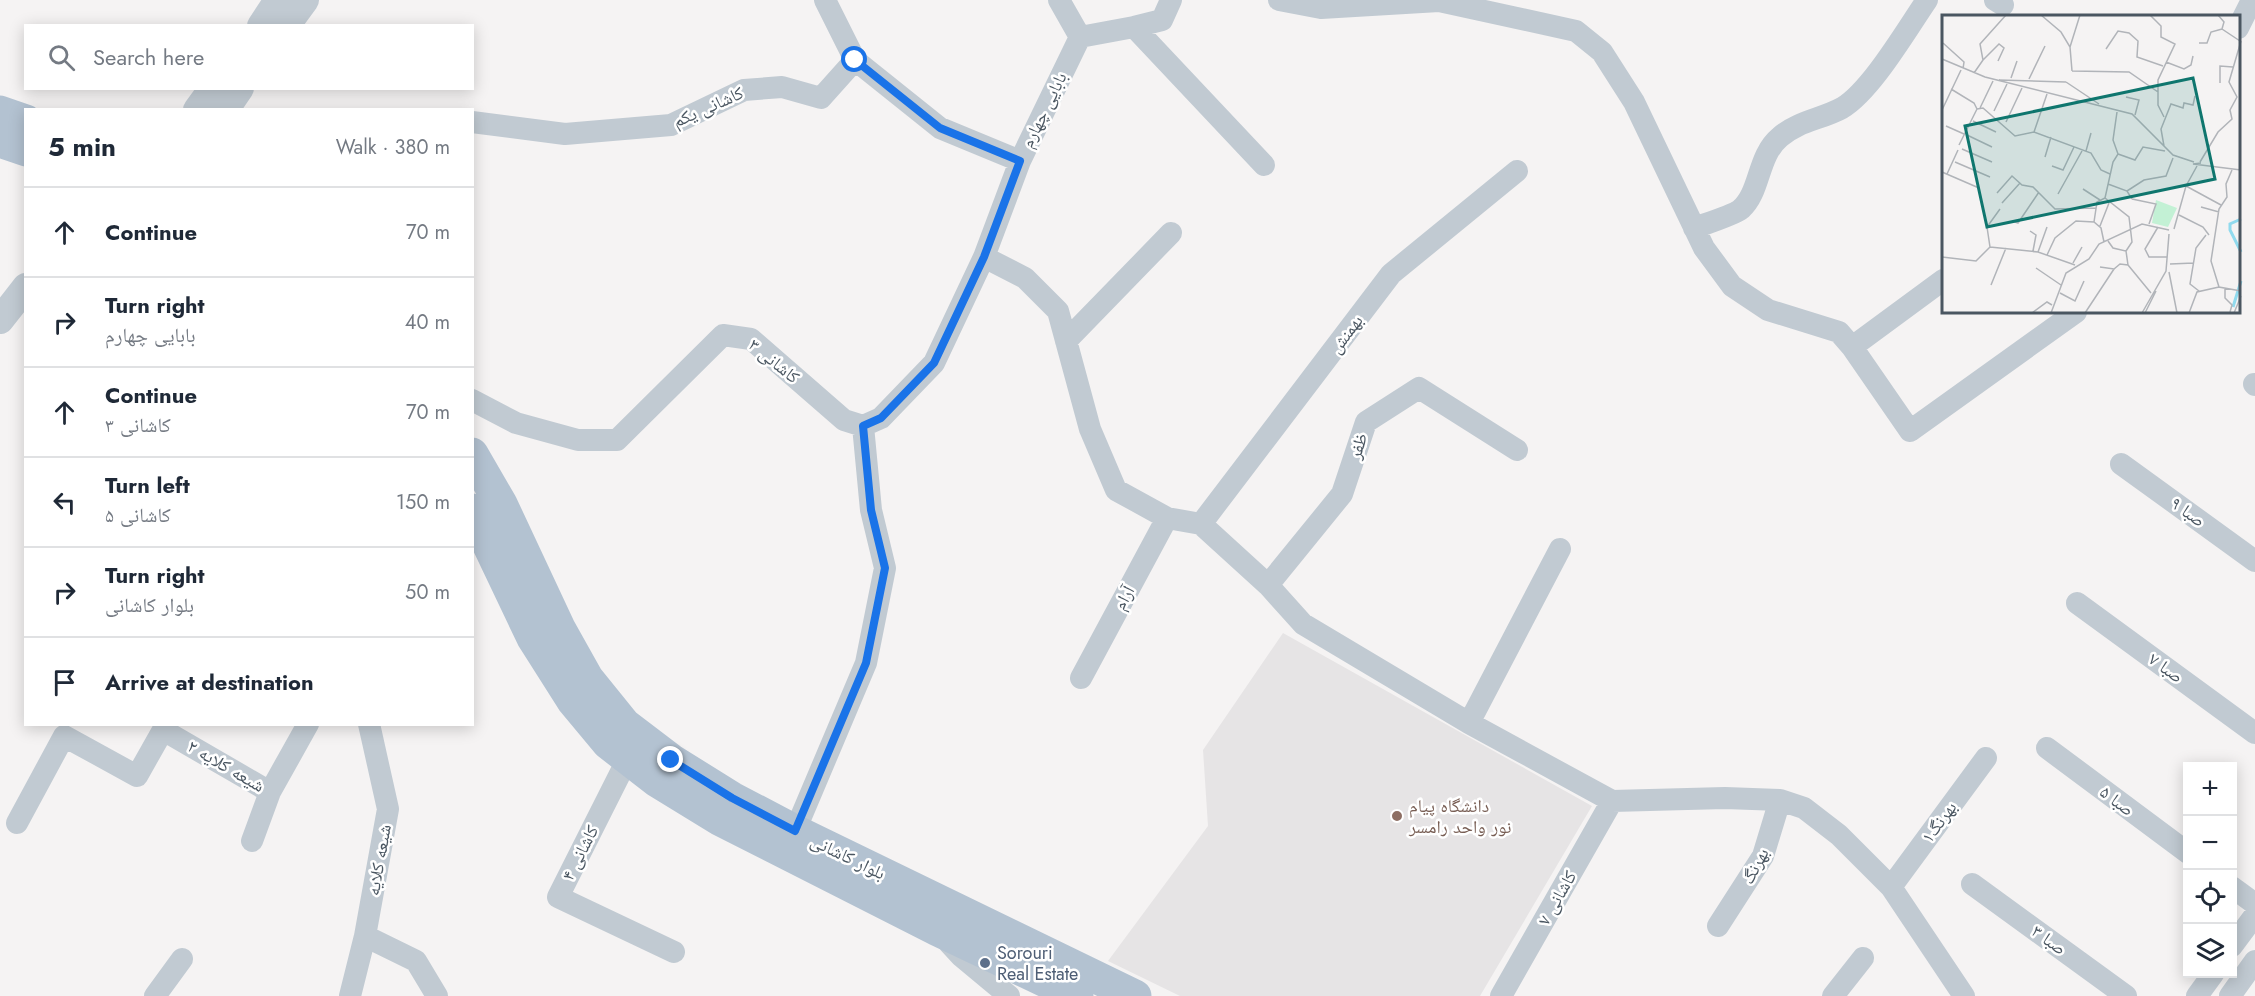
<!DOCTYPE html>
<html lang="en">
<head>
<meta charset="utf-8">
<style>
  :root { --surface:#fff; --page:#f2f2f3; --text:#1f2937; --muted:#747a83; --line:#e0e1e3 }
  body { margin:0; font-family:Jost,"Noto Naskh Arabic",sans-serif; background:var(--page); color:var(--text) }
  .controls { position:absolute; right:18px; bottom:18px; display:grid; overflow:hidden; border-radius:0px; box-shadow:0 3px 15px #0003 }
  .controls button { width:54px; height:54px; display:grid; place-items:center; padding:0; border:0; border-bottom:2px solid var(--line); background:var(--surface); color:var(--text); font:30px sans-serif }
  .stop { position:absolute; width:18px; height:18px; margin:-14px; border:4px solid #1a73e8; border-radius:50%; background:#fff }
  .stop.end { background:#1a73e8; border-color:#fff; box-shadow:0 2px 6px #0008 }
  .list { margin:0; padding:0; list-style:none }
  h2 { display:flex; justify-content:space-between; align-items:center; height:78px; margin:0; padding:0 24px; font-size:26px }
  h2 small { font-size:20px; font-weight:400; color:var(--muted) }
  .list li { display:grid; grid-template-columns:39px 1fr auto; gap:18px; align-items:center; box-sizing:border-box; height:90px; padding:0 24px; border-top:2px solid var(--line) }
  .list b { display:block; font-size:22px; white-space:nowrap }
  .list p { margin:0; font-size:20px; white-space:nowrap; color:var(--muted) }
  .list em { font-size:20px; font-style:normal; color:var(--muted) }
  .icon { flex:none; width:33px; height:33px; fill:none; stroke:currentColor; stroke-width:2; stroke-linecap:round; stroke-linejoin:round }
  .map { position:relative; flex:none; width:2255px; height:996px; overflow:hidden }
  .search { position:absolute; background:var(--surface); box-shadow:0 3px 15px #0003; left:24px; top:24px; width:450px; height:66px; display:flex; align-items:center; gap:15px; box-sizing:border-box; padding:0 21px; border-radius:0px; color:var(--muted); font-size:22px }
  .panel { position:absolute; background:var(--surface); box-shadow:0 3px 15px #0003; left:24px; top:108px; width:450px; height:618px; border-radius:0px }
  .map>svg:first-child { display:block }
  .education { fill:#e6e4e5 }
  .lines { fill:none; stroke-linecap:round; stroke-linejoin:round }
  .minor { stroke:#c1cad2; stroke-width:22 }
  .tertiary { stroke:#c1cad2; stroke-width:28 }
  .primary { stroke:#b3c2d1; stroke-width:33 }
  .route { stroke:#1a73e8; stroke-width:8 }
  .education-dot { fill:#8d6e63; stroke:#fff; stroke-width:2 }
  .service-dot { fill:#5c6f8a; stroke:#fff; stroke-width:2 }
  .labels { text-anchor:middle; stroke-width:5; stroke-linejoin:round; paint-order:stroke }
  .street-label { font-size:18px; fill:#4a5661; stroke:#fff }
  .education-label { font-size:18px; fill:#785e54; stroke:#fff; text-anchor:start }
  .service-label { font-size:18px; fill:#4e5e75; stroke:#fff; text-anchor:start }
  .inset-river { fill:none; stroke:#90daee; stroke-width:3 }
  .inset-road { fill:none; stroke:#b1b4b9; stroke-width:1.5 }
  .view { fill:#0f766e; fill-opacity:0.15; stroke:#0f766e; stroke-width:3 }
  .inset-edge { fill:none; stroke:#4a5661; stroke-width:3 }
</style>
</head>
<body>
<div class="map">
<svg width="2255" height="996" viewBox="0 0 2255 996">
  <rect width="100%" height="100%" fill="#f5f3f3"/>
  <!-- education -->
  <path class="education" d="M1283,633l309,173 -112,190h-300l-72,-35 100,-135 -5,-76z"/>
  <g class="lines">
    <!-- minor -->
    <path class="minor" d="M825,0l30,60 85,68 80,33
      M1279,0l42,8 118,-7 137,30 26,21 32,50 70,146 28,38 36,24 71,22 13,15 58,84 166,-119
      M1995,0l8,5
      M1134,27l130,138
      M2238,28l14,-28
      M1080,37l54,-10 28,-7 9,-20
      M472,122l93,12 106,-9 73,-35 38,-3 39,11 34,-38
      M1694,228c11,-4 40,-13 47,-19 20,-18 16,-53 39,-72 18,-16 42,-18 62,-29 29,-17 65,-79 85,-108
      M984,257l41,21 33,33 32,118 26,61 51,28 34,6 67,61 35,39 166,99 143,78 113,-3 55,2 24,8 35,27 52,52 73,109
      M1066,341l105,-108
      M1852,347l91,-67
      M2254,384l1,1
      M472,400l44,23 62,17h39l106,-105 28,4 93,81 19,6 18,-8 53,-55 50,-106 36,-96 60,-124 -21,-37
      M2121,464l134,97
      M1201,524l190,-250 126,-103
      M1268,585l74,-91 24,-72 53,-34 98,62
      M2077,603l178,130
      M1081,678l86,-160
      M1469,723l91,-174
      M2047,748l141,105
      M628,758l-70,139 116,55
      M17,823l47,-87 73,40 26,-46 107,62 38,-68
      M795,831l71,-168 19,-95 -14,-58 -8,-84
      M252,841l18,-49
      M1972,884l154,112
      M1891,887l95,-129
      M2232,887l23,17
      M1718,926l45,-70 17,-56
      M365,936l51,25 21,35
      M949,943l12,13 48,40
      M2232,946l23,-31
      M155,996l27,-37
      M350,996l15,-60 23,-127 -19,-85
      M1501,996l111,-195
      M1833,996l30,-38
      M2197,996l16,-22
      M2230,996l25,-35"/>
    <!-- tertiary -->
    <path class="tertiary" d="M261,26l17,-26
      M286,26l19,-26
      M197,110l16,-22
      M225,110l15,-22
      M0,320l26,-33"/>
    <!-- primary -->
    <path class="primary" d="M0,112l26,9
      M0,141l26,9
      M472,454l29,50 58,124 28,50 38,47 46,35 61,38 63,33 340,165
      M472,510l61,128 40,63 35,42 49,38 62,38 217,110 141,67"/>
  </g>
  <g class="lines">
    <!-- route -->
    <path class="route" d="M671,760l61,38 63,33 71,-168 19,-95 -14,-58 -8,-84 18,-8 53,-55 50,-106 36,-96 -80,-33 -85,-68"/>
  </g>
  <!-- markers -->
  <circle class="education-dot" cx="1397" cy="816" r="6"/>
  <circle class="service-dot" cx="985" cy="963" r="6"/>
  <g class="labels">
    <!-- street labels -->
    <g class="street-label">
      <text transform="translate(708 107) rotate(-24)" y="6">کاشانی یکم</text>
      <text transform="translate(1044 110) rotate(-64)" y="6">بابایی چهارم</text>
      <text transform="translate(1346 334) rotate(-53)" y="6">بهمنش</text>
      <text transform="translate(774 361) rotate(39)" y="6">کاشانی ۳</text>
      <text transform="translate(1358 446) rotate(-72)" y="6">ظفر</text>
      <text transform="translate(2188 512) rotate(36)" y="6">صبا ۹</text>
      <text transform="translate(1124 598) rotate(-62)" y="6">آرام</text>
      <text transform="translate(2166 668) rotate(36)" y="6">صبا ۷</text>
      <text transform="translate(226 766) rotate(30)" y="6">شیعه کلایه ۲</text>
      <text transform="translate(2117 801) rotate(37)" y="6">صبا ۵</text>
      <text transform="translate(1939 822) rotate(-54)" y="6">۱بهرنگ</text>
      <text transform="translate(580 853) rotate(-63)" y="6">کاشانی ۴</text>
      <text transform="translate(848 857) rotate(26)" y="6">بلوار کاشانی</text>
      <text transform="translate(379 860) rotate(-80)" y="6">شیعه کلایه</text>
      <text transform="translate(1755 866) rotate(-62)" y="6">بهرنگ</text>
      <text transform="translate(1557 898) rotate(-60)" y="6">کاشانی ۷</text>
      <text transform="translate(2049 940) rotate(36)" y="6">صبا ۳</text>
    </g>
    <!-- education labels -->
    <g class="education-label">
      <text x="1409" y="812">دانشگاه پیام<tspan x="1409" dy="21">نور واحد رامسر</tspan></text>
    </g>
    <!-- service labels -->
    <g class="service-label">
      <text x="997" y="959">Sorouri<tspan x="997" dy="21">Real Estate</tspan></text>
    </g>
  </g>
  <!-- overview -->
  <g transform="translate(1942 15)">
    <rect width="298" height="298" fill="#f5f3f3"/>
    <path d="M214,185l21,8 -9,19 -16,-4z" fill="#c3f1d5"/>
    <path class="inset-river" d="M299,204l-11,5v6l11,22M291,292l8,-26"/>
    <path class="inset-road" d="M99,0l20,17 9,15 2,24M208,0l11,11v11l14,7 -17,36v25l6,12M276,0l6,7 -2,7 18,12M1,28l21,19 -1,7M257,28h8l4,-11 11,-3M128,32l10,-32M164,34l12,-18 11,2 9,8 -1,16 26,9M0,44l43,18 147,37 41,41 21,7M41,45l16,-16 5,4 -6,13M224,47l18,7 7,-4 2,-9M130,56l57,1 29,20M32,58l9,-13 -3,-16 26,-29M69,63l6,-17M87,64l16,-33M57,65l67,2M124,67l33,22M278,68v-17l13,1M9,74l23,14 3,6M184,82l13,3 -4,15M38,93l13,-27M35,94l6,-1 32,28 19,-4 57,21 10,17 9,4M0,95l19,-40M52,96l13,-27M175,97l-4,28 5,14M31,106l23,11M64,107l16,-34M4,111l18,8M92,117l13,-38M25,120l25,12M17,130l18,-36M222,131l-3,-17 10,-25 12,4 1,-5 9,2 2,-9M20,134l30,13M144,136l5,-18M103,142l6,-20M13,147l35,15M258,147l18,-30 14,-13 -2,-9 7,-13 -8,-15 12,-41M259,148l-8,1 48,6M110,151l11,4 11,-23M290,155l-6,14 1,13 -8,12 -8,52 8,26 22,4M0,157l37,16M5,159l11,-24M166,169l19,7 5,8M244,171l35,19M141,174l17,11M185,176l17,-11 22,-4 7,-18M55,178l15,-17 10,9 11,2 22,22 41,-1M116,179l24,-43M190,184l24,5 -7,20M60,188l18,-20M259,192l18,5M237,200l24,12 6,8M70,206l6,2 21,-31M152,207l3,-20 8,-4M158,211l9,-23M216,212l-13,22 4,8h18M232,214l12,-43 11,-20M88,216l6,4 -3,16M166,226l5,7 13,3 2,14M48,232l48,5 37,13M48,232l-3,-20 13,-18M184,236l6,-9 -3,-25 -24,-19 8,-36 5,-8 17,6 8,-13 22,4M96,237l9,-25M105,240l8,-17 21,-17 18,1 7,6 3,14M0,242l34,4 14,-14M131,248l9,-16M228,249l24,-1M158,252l14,2 6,-5 8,1 23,28M94,253l25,17M227,257l8,41M49,270l15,-37M283,273v10l7,7 -2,7M257,276l-9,-7 6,-36 10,-13M118,278l15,8 9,-20M90,298l15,-11 5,3M109,298l15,-40 23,-14 10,-15 43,-20 27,6M143,298l29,-44M200,298l24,-42 3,-37M203,298l11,-22M247,298l8,-21 22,-5M292,298l7,-17"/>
    <path class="view" d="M251,63l22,101 -228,48 -22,-101z"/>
    <rect width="298" height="298" class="inset-edge"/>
  </g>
</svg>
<div class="controls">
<button>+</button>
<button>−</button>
<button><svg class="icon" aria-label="locate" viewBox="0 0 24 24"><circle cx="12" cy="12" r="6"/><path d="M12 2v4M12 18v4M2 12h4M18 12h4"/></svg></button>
<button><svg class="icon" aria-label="layers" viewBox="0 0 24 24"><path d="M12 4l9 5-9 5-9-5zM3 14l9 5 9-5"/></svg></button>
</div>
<div class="stop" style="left:855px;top:60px"></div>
<div class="stop end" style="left:671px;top:760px"></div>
<div class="search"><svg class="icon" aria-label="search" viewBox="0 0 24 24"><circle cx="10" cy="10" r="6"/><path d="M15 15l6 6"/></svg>Search here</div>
<section class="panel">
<h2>5 min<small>Walk · 380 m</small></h2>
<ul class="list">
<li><svg class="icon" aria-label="ahead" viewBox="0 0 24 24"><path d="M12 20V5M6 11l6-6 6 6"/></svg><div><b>Continue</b></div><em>70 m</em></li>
<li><svg class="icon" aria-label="right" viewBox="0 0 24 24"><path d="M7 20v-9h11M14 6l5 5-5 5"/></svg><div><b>Turn right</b><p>بابایی چهارم</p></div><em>40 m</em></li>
<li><svg class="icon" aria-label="ahead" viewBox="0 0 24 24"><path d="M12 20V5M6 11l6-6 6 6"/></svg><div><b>Continue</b><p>کاشانی ۳</p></div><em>70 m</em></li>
<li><svg class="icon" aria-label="left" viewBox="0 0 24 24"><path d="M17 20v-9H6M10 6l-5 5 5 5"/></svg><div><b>Turn left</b><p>کاشانی ۵</p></div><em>150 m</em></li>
<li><svg class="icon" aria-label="right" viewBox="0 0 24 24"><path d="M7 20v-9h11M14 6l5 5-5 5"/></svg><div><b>Turn right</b><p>بلوار کاشانی</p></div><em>50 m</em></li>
<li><svg class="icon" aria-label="arrive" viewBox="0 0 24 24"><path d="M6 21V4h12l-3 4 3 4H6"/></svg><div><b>Arrive at destination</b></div></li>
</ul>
</section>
</div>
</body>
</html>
